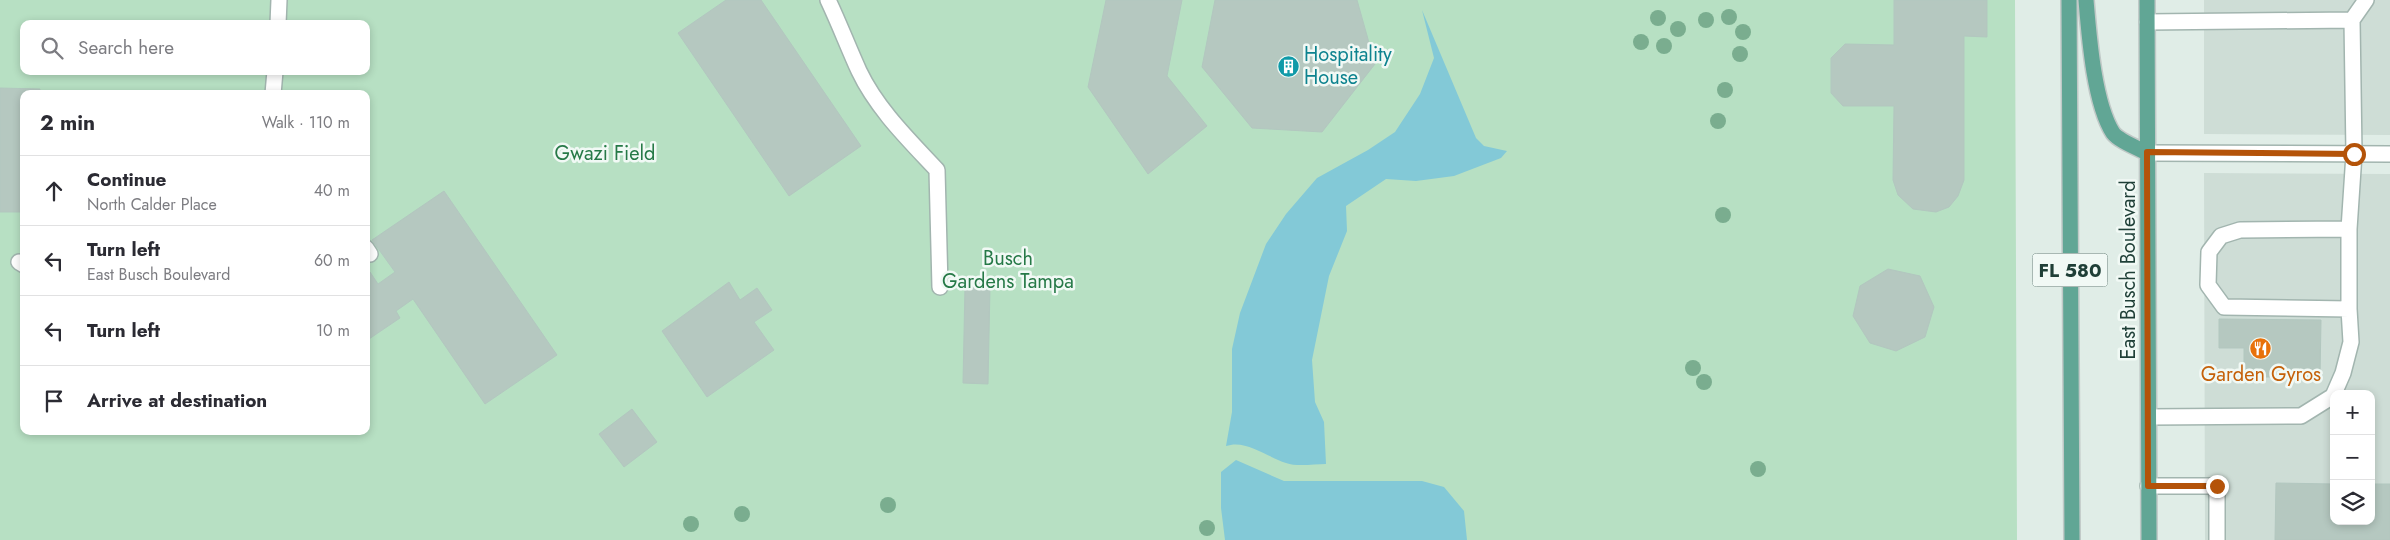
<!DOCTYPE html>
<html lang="en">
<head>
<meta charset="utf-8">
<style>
  :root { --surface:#fff; --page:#f7f7f7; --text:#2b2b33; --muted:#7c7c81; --line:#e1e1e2 }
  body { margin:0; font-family:Jost,sans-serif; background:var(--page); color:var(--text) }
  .controls { position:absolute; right:15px; bottom:15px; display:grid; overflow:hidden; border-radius:10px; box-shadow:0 2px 8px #0003 }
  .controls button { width:45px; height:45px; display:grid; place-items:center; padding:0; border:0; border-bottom:1px solid var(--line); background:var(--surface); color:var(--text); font:25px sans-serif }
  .stop { position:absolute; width:15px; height:15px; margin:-11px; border:4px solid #b45309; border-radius:50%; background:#fff }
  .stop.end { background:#b45309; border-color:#fff; box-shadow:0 1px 5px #0008 }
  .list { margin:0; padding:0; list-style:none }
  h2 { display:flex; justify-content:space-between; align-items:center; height:65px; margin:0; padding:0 20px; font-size:21px }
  h2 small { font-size:16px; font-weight:400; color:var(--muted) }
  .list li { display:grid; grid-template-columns:32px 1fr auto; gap:15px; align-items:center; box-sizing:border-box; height:70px; padding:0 20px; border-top:1px solid var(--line) }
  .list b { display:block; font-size:19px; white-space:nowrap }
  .list p { margin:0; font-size:16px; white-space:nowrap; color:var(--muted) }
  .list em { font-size:16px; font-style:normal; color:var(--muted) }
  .icon { flex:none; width:28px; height:28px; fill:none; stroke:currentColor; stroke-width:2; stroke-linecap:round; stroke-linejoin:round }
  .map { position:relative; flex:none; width:2390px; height:540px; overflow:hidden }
  .search { position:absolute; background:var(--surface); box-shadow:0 2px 8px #0003; left:20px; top:20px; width:350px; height:55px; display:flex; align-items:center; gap:12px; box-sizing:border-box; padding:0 18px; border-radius:10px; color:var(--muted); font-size:19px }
  .panel { position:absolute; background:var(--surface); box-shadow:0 2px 8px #0003; left:20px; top:90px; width:350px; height:345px; border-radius:10px }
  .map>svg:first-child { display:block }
  .built { fill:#ceddd6; fill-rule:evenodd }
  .green { fill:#b7e0c3; fill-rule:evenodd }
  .water { fill:#83c9d7 }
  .building { fill:#b5c8c0; stroke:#b2c7bf }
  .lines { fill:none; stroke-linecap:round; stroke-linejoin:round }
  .service-casing { stroke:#a2b5af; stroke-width:18 }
  .minor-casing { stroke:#a2b5af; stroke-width:18 }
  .primary-casing { stroke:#c0c9c7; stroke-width:18 }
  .service { stroke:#fff; stroke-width:15 }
  .minor { stroke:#fff; stroke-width:15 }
  .primary { stroke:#61a695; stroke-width:15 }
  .tree { fill:#7aad8f }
  .route { stroke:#b45309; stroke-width:6 }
  .labels { text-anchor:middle; stroke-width:5; stroke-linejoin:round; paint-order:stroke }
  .shield { fill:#f1f9f5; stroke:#5e7770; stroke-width:1 }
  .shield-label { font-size:19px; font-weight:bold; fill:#1f3f37 }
  .culture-label { font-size:20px; fill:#0d838f; stroke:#f1f9f5; text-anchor:start }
  .park-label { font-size:20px; fill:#267947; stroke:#f1f9f5 }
  .street-label { font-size:20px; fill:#1f3f37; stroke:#f1f9f5 }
  .food-label { font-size:20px; fill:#c56008; stroke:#f1f9f5 }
</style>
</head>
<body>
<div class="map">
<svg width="2390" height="540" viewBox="0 0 2390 540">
  <rect width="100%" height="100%" fill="#e0ede7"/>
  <!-- built -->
  <path class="built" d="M2204,0h186v135l-186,-1z
    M2204,173l186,1v366h-185zM2334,394h37v127h-37z"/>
  <!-- green -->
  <path class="green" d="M0,0h2015l2,540h-2017zM24,24h342v47h-342zM24,94h342v337h-342z"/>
  <!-- water -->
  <path class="water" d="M1422,10l54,128 8,8 23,5 -6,7 -47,18 -38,5 -30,-2 -40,27 1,25 -18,45 -17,84 3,42 9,20 2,42c-12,0 -29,3 -40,-1 -19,-6 -40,-24 -60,-17l6,-34v-63l8,-36 26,-69 20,-30 31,-36 51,-28 27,-18 25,-38 14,-36z
    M1236,460l48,21h138l22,6 20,24 3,29h-242l-4,-32v-36z"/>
  <!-- building -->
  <path class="building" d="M726,0h35l100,146 -72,50 -111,-163z
    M1106,0h76l-15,76 40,50 -59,48 -60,-87z
    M1215,0h142l18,64 -53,68 -70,-4 -50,-61z
    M1894,0h93v37l-23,-1v144l-6,16 -9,11 -13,5 -23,-3 -15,-14 -5,-15 1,-74h-51l-12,-13v-35l14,-14 49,1z
    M0,88l40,1v5h-16v118h-24z
    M444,191l113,164 -72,49 -72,-105 -17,12 4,7 -34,23v-66l4,-3 8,12 17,-12 -23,-32z
    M1888,269l32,7 14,31 -9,30 -29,14 -26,-8 -17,-27 7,-30z
    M729,282l11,18 17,-12 15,22 -18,12 20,28 -67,47 -45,-66z
    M965,286h25l-2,98 -25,-1z
    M2219,319l102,1 -1,57h-76v-29h-25z
    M632,409l25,33 -33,25 -25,-33z
    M2276,483l58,1v37h37v-37h19v56h-115z"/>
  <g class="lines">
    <defs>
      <path id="service" d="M828,0c11,23 20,47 31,71 18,38 50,69 78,99l3,117
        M2147,22l205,-2
        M278,24l1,-24
        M273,94l2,-23
        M366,248l4,6
        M19,262l5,3
        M2349,309v-80l5,-75 -2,-134 14,-20
        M2149,417l152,-1 32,-20 10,-23 8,-31 -2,-33 -125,-2 -16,-22 1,-33 12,-16 19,-6 109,-1
        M2148,486h69v54"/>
      <path id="minor" d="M2147,153l243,1"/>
      <path id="primary" d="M2069,0l3,540
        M2086,0c3,36 8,103 27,133 6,8 25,15 34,20
        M2147,0l2,540"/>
    </defs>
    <!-- service casing -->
    <use href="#service" class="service-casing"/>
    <!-- minor casing -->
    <use href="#minor" class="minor-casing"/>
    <!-- primary casing -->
    <use href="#primary" class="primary-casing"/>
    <!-- service -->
    <use href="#service" class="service"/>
    <!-- minor -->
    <use href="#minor" class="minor"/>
    <!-- primary -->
    <use href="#primary" class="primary"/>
  </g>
  <!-- trees -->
  <g class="tree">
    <circle cx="1729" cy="17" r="8"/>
    <circle cx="1658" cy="18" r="8"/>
    <circle cx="1706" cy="20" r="8"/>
    <circle cx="1678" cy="29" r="8"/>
    <circle cx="1743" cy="32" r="8"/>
    <circle cx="1641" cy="42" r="8"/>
    <circle cx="1664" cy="46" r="8"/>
    <circle cx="1740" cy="54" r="8"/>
    <circle cx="1725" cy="90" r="8"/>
    <circle cx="1718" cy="121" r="8"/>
    <circle cx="1723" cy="215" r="8"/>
    <circle cx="1693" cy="368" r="8"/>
    <circle cx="1704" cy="382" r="8"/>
    <circle cx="1758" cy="469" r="8"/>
    <circle cx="888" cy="505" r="8"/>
    <circle cx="742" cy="514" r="8"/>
    <circle cx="691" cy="524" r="8"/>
    <circle cx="1207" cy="528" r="8"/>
  </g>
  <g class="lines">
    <!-- route -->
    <path class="route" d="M2217,486h-69l-1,-334 207,2"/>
  </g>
  <!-- icons -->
  <defs>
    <symbol id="building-disc" viewBox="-11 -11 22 22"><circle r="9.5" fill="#0f9aa8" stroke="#f1f9f5"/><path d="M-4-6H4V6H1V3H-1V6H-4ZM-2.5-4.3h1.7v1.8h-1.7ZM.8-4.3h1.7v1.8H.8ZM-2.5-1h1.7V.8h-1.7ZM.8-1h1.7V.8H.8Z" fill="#fff"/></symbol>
    <symbol id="restaurant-disc" viewBox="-11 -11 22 22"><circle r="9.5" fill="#e8710a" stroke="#f1f9f5"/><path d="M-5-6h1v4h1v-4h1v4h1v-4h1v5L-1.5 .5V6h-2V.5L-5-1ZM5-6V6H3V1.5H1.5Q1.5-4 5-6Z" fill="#fff"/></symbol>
  </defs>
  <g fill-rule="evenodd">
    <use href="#building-disc" x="1276" y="54" width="25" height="25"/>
    <use href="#restaurant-disc" x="2248" y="336" width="25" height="25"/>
  </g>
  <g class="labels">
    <!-- shield labels -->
    <rect class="shield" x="2032.5" y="253.5" width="75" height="33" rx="4"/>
    <g class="shield-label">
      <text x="2070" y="277">FL 580</text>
    </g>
    <!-- culture labels -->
    <g class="culture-label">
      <text x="1304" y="61">Hospitality<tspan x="1304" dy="23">House</tspan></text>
    </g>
    <!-- park labels -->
    <g class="park-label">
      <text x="605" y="160">Gwazi Field</text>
      <text x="1008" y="265">Busch<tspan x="1008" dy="23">Gardens Tampa</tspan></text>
    </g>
    <!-- street labels -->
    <g class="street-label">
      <text transform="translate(2128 270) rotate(-90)" y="7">East Busch Boulevard</text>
    </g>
    <!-- food labels -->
    <g class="food-label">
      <text x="2261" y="381">Garden Gyros</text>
    </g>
  </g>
</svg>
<div class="controls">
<button>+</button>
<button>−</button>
<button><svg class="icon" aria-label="layers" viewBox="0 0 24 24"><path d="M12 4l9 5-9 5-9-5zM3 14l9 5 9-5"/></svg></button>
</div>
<div class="stop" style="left:2354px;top:154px"></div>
<div class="stop end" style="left:2217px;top:486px"></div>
<div class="search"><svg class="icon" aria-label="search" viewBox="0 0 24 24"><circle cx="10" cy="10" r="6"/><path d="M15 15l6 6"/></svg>Search here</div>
<section class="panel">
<h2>2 min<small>Walk · 110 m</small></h2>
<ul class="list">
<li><svg class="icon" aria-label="ahead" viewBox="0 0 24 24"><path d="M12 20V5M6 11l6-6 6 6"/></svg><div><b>Continue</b><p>North Calder Place</p></div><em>40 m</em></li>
<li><svg class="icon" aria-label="left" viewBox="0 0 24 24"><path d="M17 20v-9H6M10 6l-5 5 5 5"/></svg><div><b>Turn left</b><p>East Busch Boulevard</p></div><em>60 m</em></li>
<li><svg class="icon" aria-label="left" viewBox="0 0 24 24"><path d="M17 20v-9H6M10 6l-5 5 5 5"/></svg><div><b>Turn left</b></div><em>10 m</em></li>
<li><svg class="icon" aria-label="arrive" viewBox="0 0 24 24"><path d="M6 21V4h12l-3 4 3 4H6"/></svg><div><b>Arrive at destination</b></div></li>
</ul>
</section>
</div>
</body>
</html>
